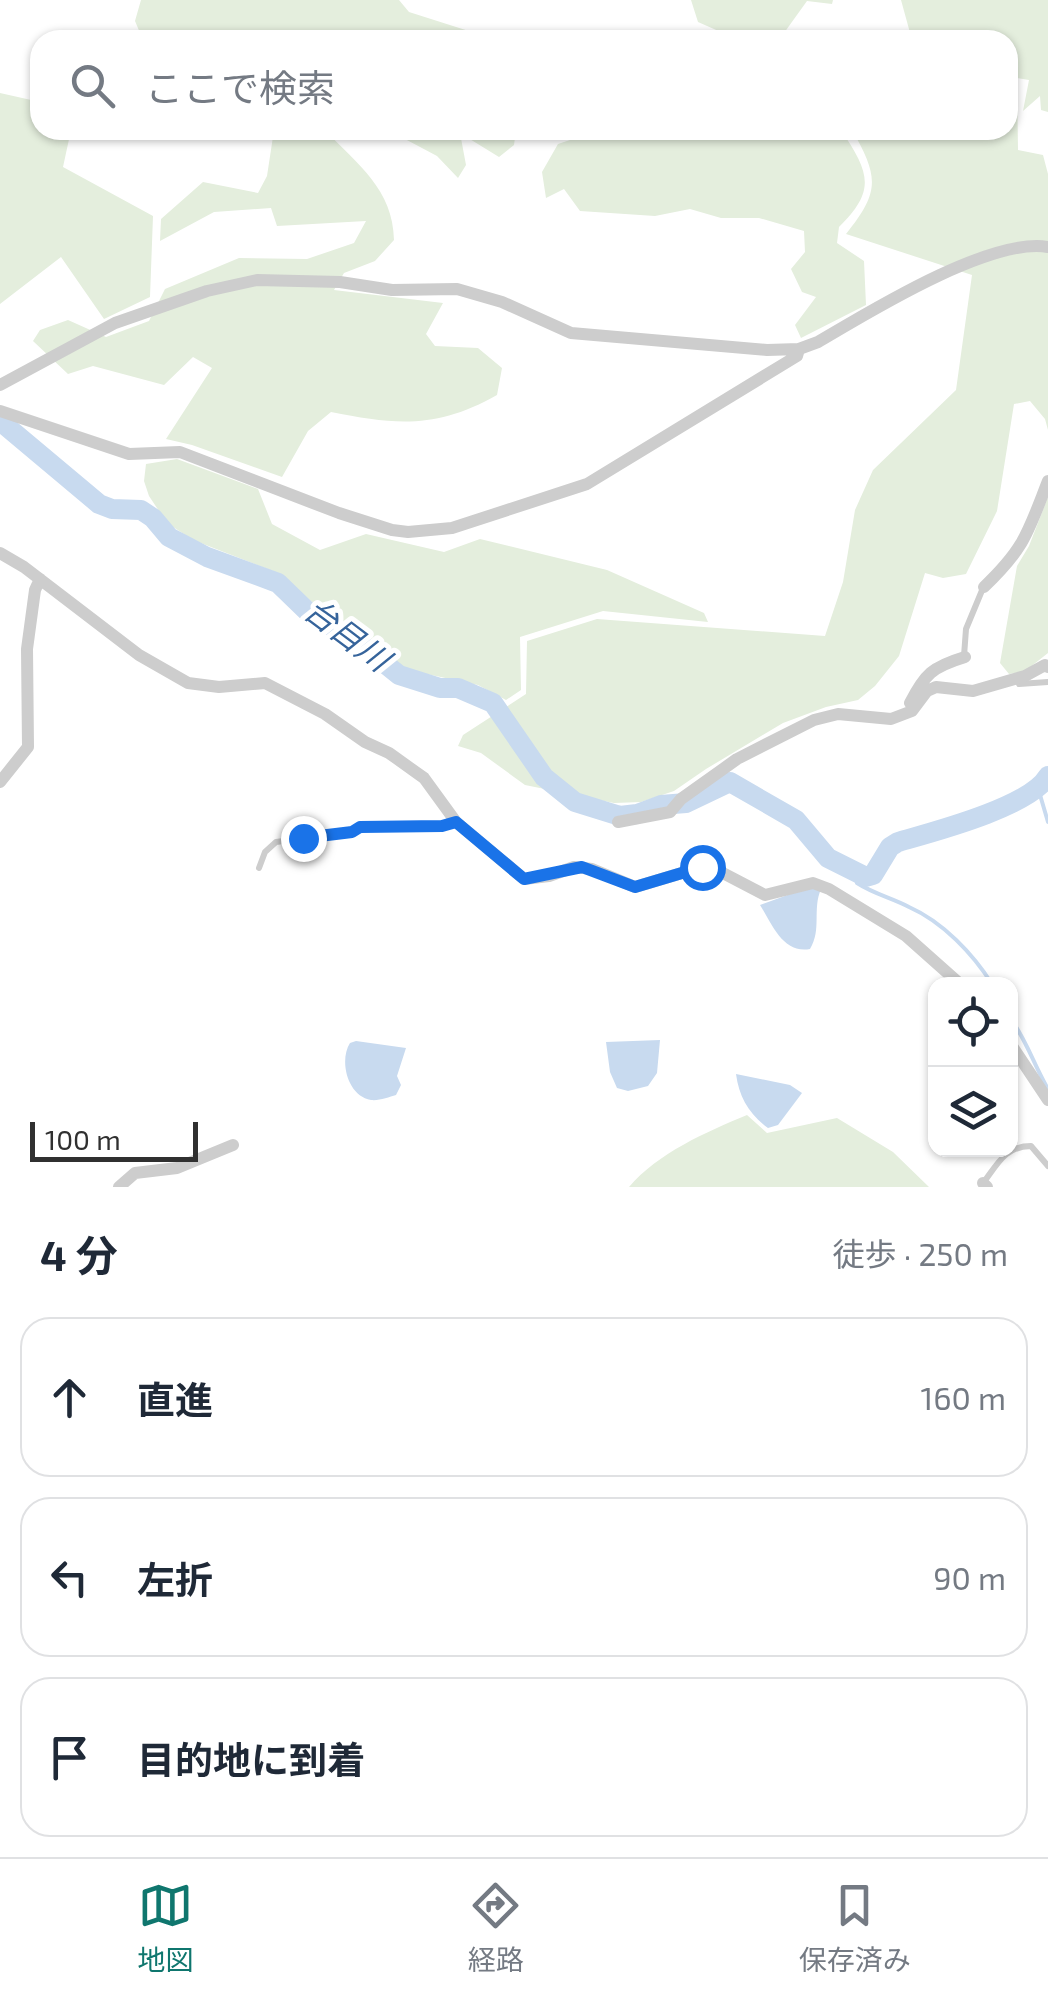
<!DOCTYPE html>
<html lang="ja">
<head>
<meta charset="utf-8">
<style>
  :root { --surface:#fff; --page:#f2f2f3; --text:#1f2937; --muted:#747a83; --line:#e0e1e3; --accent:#0f766e }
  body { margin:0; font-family:"Exo 2","Noto Sans JP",sans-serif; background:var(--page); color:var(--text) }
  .controls { position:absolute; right:30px; bottom:30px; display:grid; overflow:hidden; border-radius:20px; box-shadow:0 2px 8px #0004 }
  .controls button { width:90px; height:90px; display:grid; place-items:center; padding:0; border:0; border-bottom:2px solid var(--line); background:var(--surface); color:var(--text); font:50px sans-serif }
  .scale { position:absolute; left:30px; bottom:25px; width:168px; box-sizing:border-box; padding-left:10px; border:5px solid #303030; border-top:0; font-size:28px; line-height:35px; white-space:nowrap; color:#303030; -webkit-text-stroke:8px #fff; paint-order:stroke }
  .stop { position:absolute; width:30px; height:30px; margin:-22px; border:8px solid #1a73e8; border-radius:50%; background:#fff }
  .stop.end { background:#1a73e8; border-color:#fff; box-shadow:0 2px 10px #0008 }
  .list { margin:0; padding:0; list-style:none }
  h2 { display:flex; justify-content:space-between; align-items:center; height:130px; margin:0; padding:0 40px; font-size:42px }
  h2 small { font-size:32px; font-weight:400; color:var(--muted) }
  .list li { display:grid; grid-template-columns:65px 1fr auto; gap:30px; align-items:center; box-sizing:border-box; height:160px; margin:0 20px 20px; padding:0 20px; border:2px solid var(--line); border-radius:30px }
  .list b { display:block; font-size:38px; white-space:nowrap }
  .list em { font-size:32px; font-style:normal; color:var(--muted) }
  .icon { flex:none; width:55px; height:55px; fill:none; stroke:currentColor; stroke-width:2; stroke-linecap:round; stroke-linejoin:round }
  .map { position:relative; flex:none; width:1048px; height:1187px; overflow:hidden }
  .search { position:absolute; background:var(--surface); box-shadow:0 2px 8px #0004; left:30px; right:30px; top:30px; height:110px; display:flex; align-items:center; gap:25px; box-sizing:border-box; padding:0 35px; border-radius:30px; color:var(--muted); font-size:38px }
  .sheet { height:670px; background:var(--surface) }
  nav { display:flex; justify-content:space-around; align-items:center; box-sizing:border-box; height:140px; border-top:2px solid var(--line); background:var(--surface); font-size:28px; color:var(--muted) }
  nav a { display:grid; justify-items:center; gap:5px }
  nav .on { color:var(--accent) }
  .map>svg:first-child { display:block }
  .green { fill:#e4eedd }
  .water { fill:#c8daef }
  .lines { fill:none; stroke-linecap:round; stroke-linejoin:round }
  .stream { stroke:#c8daef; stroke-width:4 }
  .river { stroke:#c8daef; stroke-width:20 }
  .service { stroke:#cdcdcd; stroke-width:6 }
  .minor { stroke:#cdcdcd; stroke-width:12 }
  .route { stroke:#1a73e8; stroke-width:12 }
  .labels { text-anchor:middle; stroke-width:10; stroke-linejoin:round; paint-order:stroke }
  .water-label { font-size:32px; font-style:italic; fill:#36649b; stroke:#fff }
</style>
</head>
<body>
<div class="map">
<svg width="1048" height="1187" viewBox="0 0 1048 1187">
  <rect width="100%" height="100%" fill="#fff"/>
  <!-- green -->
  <path class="green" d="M141,0h258l10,12 88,28h-354l-8,-19z
    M691,0h142l-1,4 -25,-3 -23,32 -23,-1 -9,8h-13l-41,-18z
    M901,0h147v112l-7,-2 -1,-14 -17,15 6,-31 -12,-2 1,72 25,5 5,19v256l-3,-11 -15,-18 -16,3 -17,107 -31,63 -23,4 -18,-5 -26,83 -24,30 -17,14 -32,7 -43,16 -77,46 -32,22 -33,11 -27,1 -89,-18 -44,-32 -23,-7 5,-11 63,-41 1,-53 70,-22 228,17 18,-54 12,-72 18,-40 83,-80 16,-115 -126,-41c34,-42 33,-57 6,-104h156v-90h-96z
    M0,93l40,9v28h31l-8,37 90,49 -3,81 -46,22 -43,-62 -61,47z
    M274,130h51c33,35 68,59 69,110l-19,21 -31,12 -10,17 109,13 -17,31 9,12 43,2 24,20 -5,27c-60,34 -101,30 -166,17l-23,19 -26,46 -90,-32 -26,-6 46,-71 -19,-11 -29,28 -71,-19 -25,8 -35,-33 7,-11 28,-10 38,17 43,-16 16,-32 74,-31 68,1 47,-16 12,-22 -89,5 -6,-18 -57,4 -54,29 1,-22 42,-37 55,11 9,-17z
    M388,130h128l-2,15 -15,12 -39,-24 6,32 -8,13 -21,-22z
    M588,130h253c28,42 36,60 -2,97l-2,16 27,18 2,44 -65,33 -6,-13 21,-28 -14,-5 -11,-23 14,-17 -1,-21 -45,-13h-38l-31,-9 -35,7 -75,-5 -16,-22 -18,9 -4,-26 16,-28 24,-8z
    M177,459l81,30 14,35 48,26 46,-16 78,18 36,-13 127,31 97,43 4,9 -105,-11 -83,26 1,53 -15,10 -28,-15 -70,-15 -89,-62 -41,-35 -85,-33 -26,-17 -18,-27 -5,-15 2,-17z
    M1048,497v156l-24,19 -15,2 -9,-11 17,-97 12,-20z
    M747,1115l20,18 70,-15 56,34 36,35h-300c29,-34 77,-55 118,-72z"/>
  <!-- water -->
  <path class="water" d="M807,888l14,1c-9,21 1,40 -11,60 -27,5 -38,-25 -50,-44z
    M660,1040l-3,33 -9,13 -20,5 -11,-3 -7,-16 -4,-30z
    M356,1041l50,7 -9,28 4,9 -5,10c-7,2 -17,6 -25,5 -24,-4 -32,-40 -21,-57z
    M736,1074l54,11 12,8 -24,32 -10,3c-19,-14 -29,-31 -32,-54z"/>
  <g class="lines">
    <!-- stream -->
    <path class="stream" d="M1038,788l10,34
      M854,871l3,12c17,11 35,15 52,24 34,15 64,47 83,77
      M1010,1018c16,21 24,47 38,71"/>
    <!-- river -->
    <path class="river" d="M0,421l99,83 13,5 29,1 12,8 16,19 38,20 71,26 30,29 55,34 36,29 41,13h18l35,15 51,74 31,25 45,14 17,-2 24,-9 25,-2 44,-21 66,38 32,38 38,19 7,-2 17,-28 8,-5c35,-10 132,-35 150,-66"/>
    <!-- service -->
    <path class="service" d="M964,656l2,-27 17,-41
      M1019,684l29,-2
      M259,868l6,-16 11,-10 76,-10 8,-5 81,-1 14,-4
      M984,1182c14,-19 22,-36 47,-36l17,20"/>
    <!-- minor -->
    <path class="minor" d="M0,385l115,-62 92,-32 50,-11 83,2 52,8 65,-1 45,13 69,31 196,17 32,-1 19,-7c51,-30 172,-105 230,-95
      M0,411l129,43 51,-2 159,61 53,17 16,2 44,-4 135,-44 210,-128 2,-7
      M0,553l24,14 115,88 49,28 31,4 46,-4 60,31 40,28 24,11 35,25 32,44 68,57 25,-3 25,-9 18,2 43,18 67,-20 17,4 46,24 48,-12 16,6 77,47 54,48
      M984,587c41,-39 44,-55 64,-106
      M910,703c15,-29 22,-36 55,-46
      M0,782l28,-35 -1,-98 8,-59 5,-11
      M618,822l52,-10 11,-13 56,-40 77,-39 24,-6 53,5 21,-8 15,-20 9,-4 37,4 52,-15 20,-11 3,2
      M1010,1043l38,57
      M983,1183l4,4
      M119,1187l16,-14 42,-5 56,-23"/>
  </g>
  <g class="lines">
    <!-- route -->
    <path class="route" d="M303,838l49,-6 8,-5 82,-1 14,-4 68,57 58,-12 53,20 67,-20"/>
  </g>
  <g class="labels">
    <!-- water labels -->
    <g class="water-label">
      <text transform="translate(347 635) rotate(37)" y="11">台目川</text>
    </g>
  </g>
</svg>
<div class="controls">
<button><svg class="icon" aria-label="locate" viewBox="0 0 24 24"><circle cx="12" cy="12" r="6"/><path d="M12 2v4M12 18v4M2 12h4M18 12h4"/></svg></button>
<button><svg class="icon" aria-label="layers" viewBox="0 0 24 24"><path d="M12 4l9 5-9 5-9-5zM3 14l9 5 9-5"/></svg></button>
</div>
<div class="scale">100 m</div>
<div class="stop" style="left:702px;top:867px"></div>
<div class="stop end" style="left:303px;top:838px"></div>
<div class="search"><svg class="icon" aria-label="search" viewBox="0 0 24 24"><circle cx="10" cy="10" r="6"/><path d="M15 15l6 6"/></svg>ここで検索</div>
</div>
<section class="sheet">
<h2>4 分<small>徒歩 · 250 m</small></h2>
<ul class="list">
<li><svg class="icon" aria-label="ahead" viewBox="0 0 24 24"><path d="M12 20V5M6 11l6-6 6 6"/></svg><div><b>直進</b></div><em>160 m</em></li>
<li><svg class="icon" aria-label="left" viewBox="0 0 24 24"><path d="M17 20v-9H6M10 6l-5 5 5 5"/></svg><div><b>左折</b></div><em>90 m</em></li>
<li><svg class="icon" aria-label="arrive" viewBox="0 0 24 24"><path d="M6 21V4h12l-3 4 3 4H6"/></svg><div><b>目的地に到着</b></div></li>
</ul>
</section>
<nav>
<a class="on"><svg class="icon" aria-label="map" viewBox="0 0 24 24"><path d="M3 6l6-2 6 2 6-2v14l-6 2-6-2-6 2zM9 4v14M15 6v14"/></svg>地図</a>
<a><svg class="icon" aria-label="directions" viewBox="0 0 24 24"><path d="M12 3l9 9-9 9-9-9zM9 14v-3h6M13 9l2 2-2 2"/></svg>経路</a>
<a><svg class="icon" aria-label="saved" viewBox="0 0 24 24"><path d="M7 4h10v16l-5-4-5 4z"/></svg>保存済み</a>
</nav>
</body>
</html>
